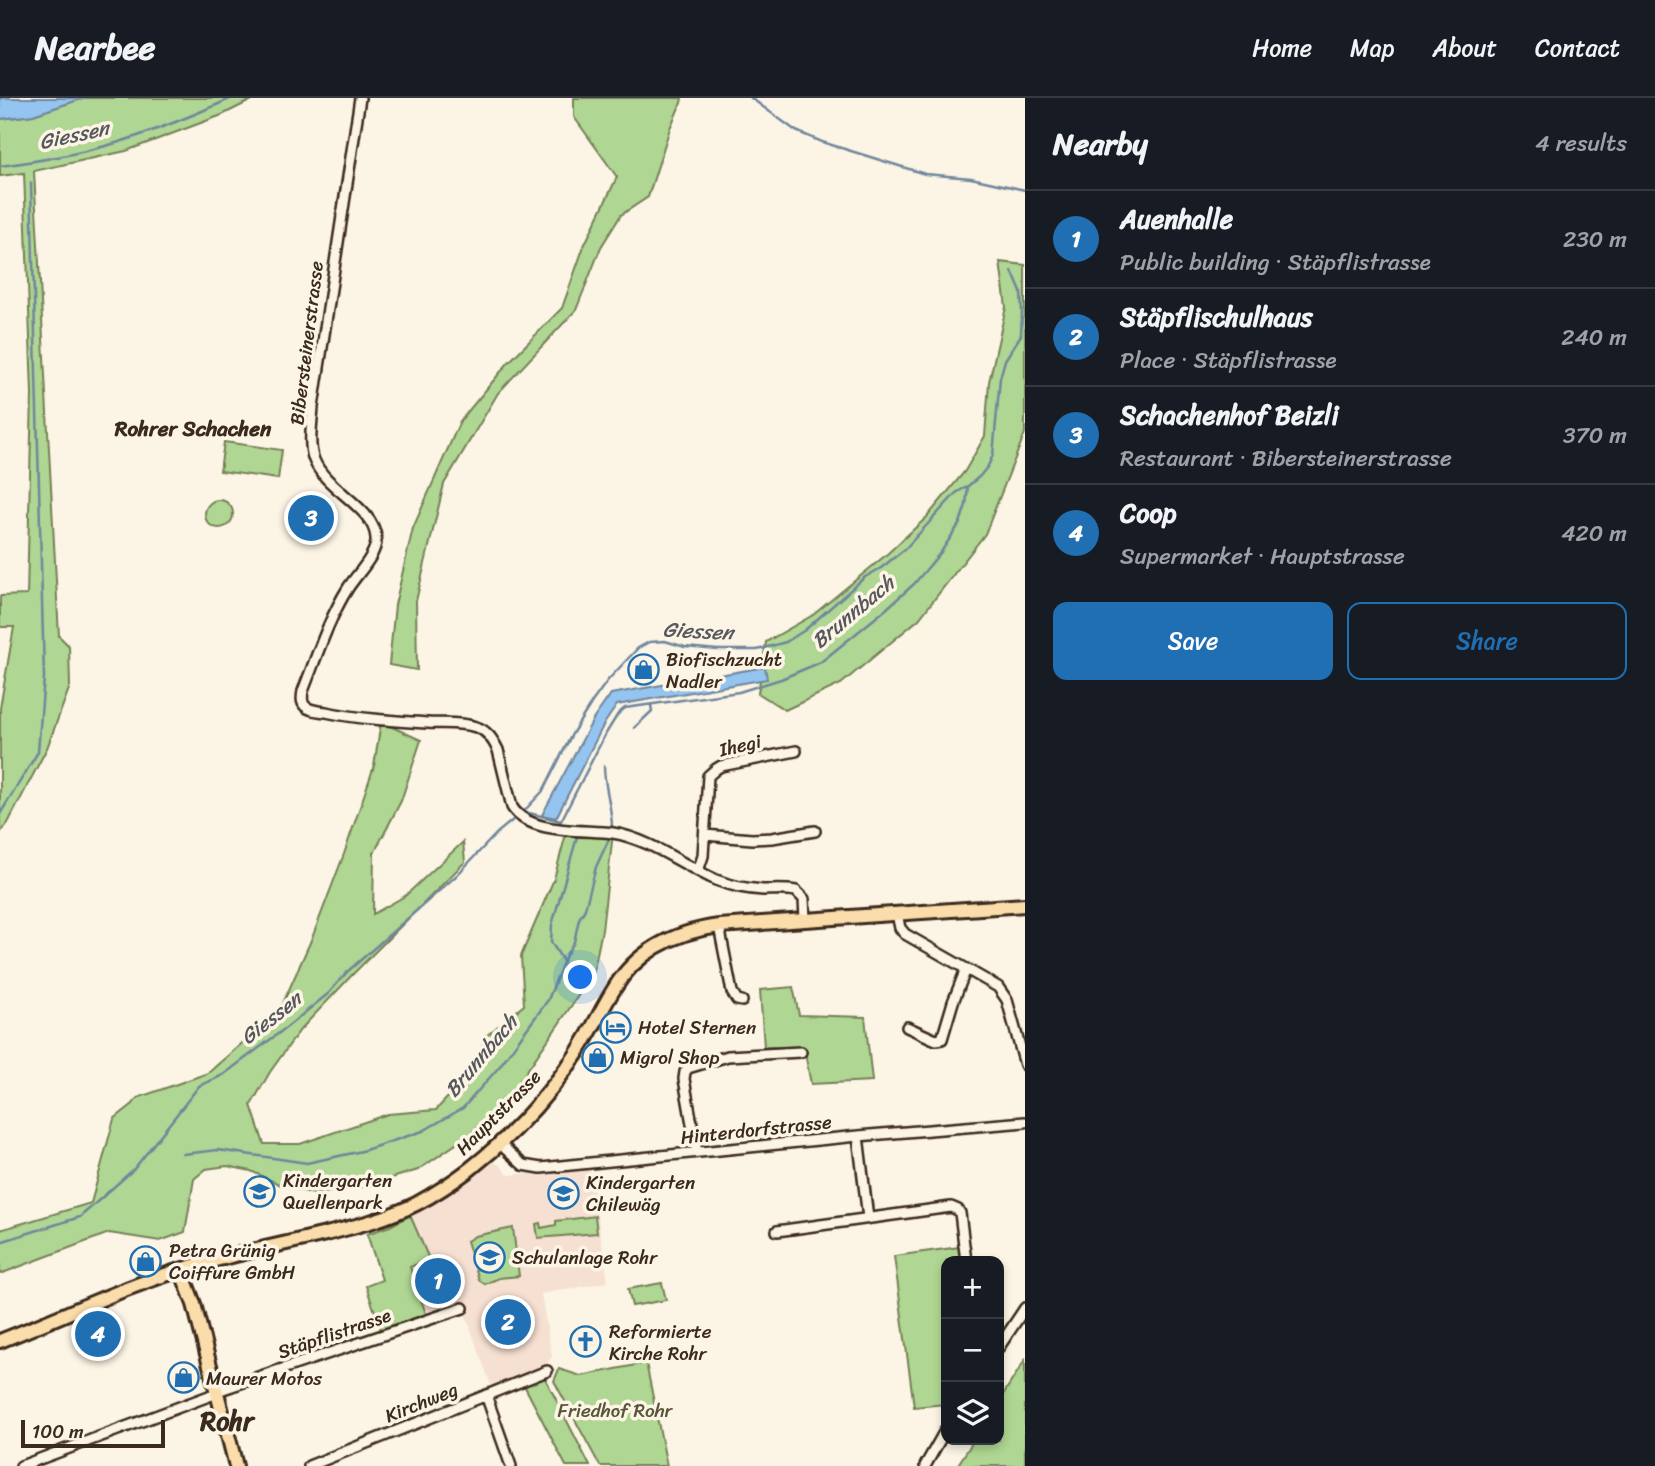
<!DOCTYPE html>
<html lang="en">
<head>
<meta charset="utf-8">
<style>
  :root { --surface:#171b24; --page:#242831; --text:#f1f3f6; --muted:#9ea1a6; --line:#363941; --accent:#1f6fb2 }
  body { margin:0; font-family:Sriracha,sans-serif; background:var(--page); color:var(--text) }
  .controls { position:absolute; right:21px; bottom:21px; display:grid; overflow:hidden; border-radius:14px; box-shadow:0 4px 10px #0003 }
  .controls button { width:63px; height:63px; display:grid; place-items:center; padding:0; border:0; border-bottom:2px solid var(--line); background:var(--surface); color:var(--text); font:35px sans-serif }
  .scale { position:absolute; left:21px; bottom:18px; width:144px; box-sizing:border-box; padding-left:7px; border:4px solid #3b2a1e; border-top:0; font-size:19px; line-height:24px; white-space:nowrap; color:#3b2a1e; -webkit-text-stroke:5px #fcf5e5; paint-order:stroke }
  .you { position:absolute; left:581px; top:880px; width:24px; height:24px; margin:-18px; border:5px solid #fff; border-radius:50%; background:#1a73e8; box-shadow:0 0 0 10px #1a73e833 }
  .badge { display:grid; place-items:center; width:46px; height:46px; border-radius:50%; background:var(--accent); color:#fff; font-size:23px; font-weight:700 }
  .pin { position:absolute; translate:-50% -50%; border:4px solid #fff; box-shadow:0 2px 7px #0006 }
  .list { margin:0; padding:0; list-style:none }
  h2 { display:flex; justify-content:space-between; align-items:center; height:91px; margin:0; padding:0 28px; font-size:30px }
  h2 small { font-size:23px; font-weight:400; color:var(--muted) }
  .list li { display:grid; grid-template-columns:46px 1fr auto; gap:21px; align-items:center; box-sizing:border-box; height:98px; padding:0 28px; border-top:2px solid var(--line) }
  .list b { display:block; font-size:26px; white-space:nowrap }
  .list p { margin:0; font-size:23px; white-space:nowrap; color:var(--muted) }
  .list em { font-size:23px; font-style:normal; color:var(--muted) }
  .actions { display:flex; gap:14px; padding:21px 28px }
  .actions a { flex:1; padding:16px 0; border:2px solid var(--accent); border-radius:14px; text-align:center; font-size:24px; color:var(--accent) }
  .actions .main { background:var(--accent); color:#fff }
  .icon { flex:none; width:38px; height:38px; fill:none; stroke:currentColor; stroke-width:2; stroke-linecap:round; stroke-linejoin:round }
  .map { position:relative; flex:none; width:1025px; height:1368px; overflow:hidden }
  header { display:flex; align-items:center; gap:42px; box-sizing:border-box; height:98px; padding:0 35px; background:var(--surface); border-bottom:2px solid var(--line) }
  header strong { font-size:33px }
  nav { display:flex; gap:38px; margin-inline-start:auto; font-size:24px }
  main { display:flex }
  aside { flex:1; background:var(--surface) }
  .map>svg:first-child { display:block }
  .built { fill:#f6e0d2 }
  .green { fill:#afd692; stroke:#758058; stroke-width:2 }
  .water { fill:#94c4f0; stroke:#70869c; stroke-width:2 }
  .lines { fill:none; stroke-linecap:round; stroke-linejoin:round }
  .stream { stroke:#70869c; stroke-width:2.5 }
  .minor-casing { stroke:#3b2a1e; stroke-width:14 }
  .major-casing { stroke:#3b2a1e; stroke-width:18 }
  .minor { stroke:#fcf5e5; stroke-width:9 }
  .major { stroke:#fbddab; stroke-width:12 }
  .labels { text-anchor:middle; stroke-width:7; stroke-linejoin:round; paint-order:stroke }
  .street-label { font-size:19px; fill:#3b2a1e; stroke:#fcf5e5 }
  .poi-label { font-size:19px; fill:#3b2a1e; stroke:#fcf5e5; text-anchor:start }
  .park-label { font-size:19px; fill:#58553b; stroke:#fcf5e5 }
  .water-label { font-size:21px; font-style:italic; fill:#56585d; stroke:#fcf5e5 }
  .neighbourhood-label { font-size:21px; font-weight:bold; fill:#3b2a1e; stroke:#fcf5e5 }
  .district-label { font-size:26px; font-weight:bold; fill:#3b2a1e; stroke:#fcf5e5 }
</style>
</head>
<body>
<header>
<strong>Nearbee</strong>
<nav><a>Home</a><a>Map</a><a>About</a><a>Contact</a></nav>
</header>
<main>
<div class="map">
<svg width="1025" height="1368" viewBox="0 0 1025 1368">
  <rect width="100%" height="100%" fill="#fcf5e5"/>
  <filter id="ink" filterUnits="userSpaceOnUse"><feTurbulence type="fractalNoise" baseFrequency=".0143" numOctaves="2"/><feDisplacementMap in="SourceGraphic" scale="14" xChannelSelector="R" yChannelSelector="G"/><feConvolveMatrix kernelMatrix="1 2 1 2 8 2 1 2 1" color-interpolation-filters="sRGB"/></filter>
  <g filter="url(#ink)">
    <!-- built -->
    <path class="built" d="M493,1064l7,3 8,10 82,-6 18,113 -67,12 11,63 -8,10 -52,21 -30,-83 -80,27 -16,-46 16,-6 -15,-46 23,-8 55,-30z"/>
    <!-- green -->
    <path class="green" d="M84,0h172l-34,17 -96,36 -92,20 25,465 10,10 1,40 -23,62 -39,75 -8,10v-125l14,-81h-14v-31l27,-1 5,-201 -8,-221 -24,3v-57l33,-4z
      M574,0h108l-1,5 -11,25 -22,69 -27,18 -20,32 -25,63 -78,83 -54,91 -28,117 1,69 -28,-5 6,-60 18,-77 47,-107 48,-58 54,-55 22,-62 33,-69 -43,-60z
      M1000,164l25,3v168l-40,101 -66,85 -78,65 -56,26 -27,-17 8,-51 47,-27 73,-60 41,-38 38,-46 20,-35 4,-54 17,-75z
      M224,344l58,8 -4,29 -58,-8z
      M205 416a14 14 0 1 1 28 0a14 14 0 1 1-28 0Z
      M381,624l40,18 -20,61 -27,52 -1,61 32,-18 58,-54 2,20 -112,112 -53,56 -30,42 -19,33 13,39h36l88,-30 48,-4 37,-40 13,-34 38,-31 -3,-49 33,-77 13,-49 46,3 -11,97 -9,44 -80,117 -41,42 -54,37 -62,19 -42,5 -33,-9 -30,-14 -24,-5 -21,3 -12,10 -9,53 -25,9 -51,-8 -109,41v-44l91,-27 23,-84 19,-15 4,-6 71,-25 72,-63 32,-72 32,-84 30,-88z
      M793,889l6,28 66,2 7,64 -61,3 -7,-36 -40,-1 -4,-57z
      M410,1117l19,44 -19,8 17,50 -45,15 -16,-46 16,-6 -15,-46 23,-8z
      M595,1118l2,17 -59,5 -2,-14 4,-1 1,5 15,-3v-4z
      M513,1130l6,48 -20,2 -14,6 -6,-4 -12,-39 8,-5z
      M960,1149l2,14h-16v143l-32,3 -20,-151z
      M662,1185l4,17 -34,6 -4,-17z
      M1025,1262v106h-68l17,-26h25v-39z
      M646,1265l21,103h-67l-46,-85 5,-12 22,7z
      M545,1280l45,88h-24l-42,-81z"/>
    <!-- water -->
    <path class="water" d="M0,0h84l-51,17 -33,4z
      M765,569l2,12 -150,26 -13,19 -48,94 -14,-3 52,-97 17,-24z"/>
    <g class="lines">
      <!-- stream -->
      <path class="stream" d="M751,0l45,33 26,11 103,32 46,4 54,12
        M0,68c39,-5 79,-12 116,-23 40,-12 78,-28 116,-45
        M634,630l18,-17 -1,-6
        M604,668c0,21 8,41 8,61
        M525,714l36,9 44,-86 13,-21 7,-6 114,-16 42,-13 40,-17 64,-52 29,-26 27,-32 19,-29 6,-18 2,-19
        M0,716l38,-62 6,-75 -13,-494
        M563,863l-12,-19 1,-17 25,-88
        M183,1056l35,-4 89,13 55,-12 61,-20 40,-23 36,-41 49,-67 18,-45 8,-13 5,-23 6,-10 11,-42 13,-28
        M0,1144l80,-25 54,-48 65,-83 24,-11 64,-48 42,-34 18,-21 110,-97 40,-42 28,-23 18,-19 29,-57 20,-32 16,-22 30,-32 11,-6 16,-1 20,6 33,3h39l29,-8 19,-12 60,-53 16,-9 24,-19 51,-56 12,-7 12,-10 8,-10 5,-11 7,-77 5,-18 16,-25 1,-23 -1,-20 -9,-21"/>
      <defs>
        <path id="minor" d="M360,0l-47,309c-1,16 -5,38 1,53 12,30 60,47 62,78 2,16 -20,37 -28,50 -20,32 -31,68 -45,103 -1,6 -2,11 2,15 5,5 14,5 21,6 33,7 68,9 102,11 15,1 33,-1 48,4 11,3 17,13 22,23l14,57c17,28 72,22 101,26 37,6 69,32 103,47 15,6 31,9 47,10 11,0 22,-1 33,1l8,8 1,21
          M705,737l47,4 20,-1 43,-7
          M698,773l5,-15 5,-80 8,-7 5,-3 75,-15
          M897,816l3,14 5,6 93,53 9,13 18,65
          M719,828l13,66 5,8 5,1
          M907,929l29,13 6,-1 11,-37 13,-33
          M858,1038l10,82
          M499,1045l24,22 18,3 317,-32 167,-14
          M697,1054l-13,-73 1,-7 3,-4 40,-12 73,-4
          M777,1133l174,-24 7,3 2,3 6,48
          M999,1249l26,-39
          M217,1293l246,-83
          M486,1297l25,71
          M21,1368l196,-73
          M309,1368l238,-95
          M925,1368l21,-37"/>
        <path id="major" d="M181,1172l13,34 42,162
          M0,1243c62,-24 123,-54 187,-73 46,-14 93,-23 139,-34 31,-8 62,-16 90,-30 19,-10 37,-22 54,-35 38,-30 73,-67 101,-107 17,-23 28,-49 43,-73 23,-39 62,-57 105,-63l306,-21"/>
      </defs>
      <!-- minor casing -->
      <use href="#minor" class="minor-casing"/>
      <!-- major casing -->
      <use href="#major" class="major-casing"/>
      <!-- minor -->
      <use href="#minor" class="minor"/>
      <!-- major -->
      <use href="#major" class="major"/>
    </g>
  </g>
  <!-- icons -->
  <defs>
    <symbol id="shop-ring" viewBox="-11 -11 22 22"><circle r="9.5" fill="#fcf5e5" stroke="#1f6fb2" stroke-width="1.5"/><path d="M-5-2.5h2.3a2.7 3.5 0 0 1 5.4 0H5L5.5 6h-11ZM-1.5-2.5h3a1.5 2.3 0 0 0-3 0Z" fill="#1f6fb2"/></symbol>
    <symbol id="hotel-ring" viewBox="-11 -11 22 22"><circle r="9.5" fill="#fcf5e5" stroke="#1f6fb2" stroke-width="1.5"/><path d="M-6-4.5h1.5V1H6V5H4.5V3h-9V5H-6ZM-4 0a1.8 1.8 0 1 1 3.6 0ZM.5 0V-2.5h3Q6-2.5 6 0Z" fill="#1f6fb2"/></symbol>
    <symbol id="school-ring" viewBox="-11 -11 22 22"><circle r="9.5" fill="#fcf5e5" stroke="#1f6fb2" stroke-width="1.5"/><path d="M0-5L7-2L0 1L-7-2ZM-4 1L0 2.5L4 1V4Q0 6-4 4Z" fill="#1f6fb2"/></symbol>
    <symbol id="church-ring" viewBox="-11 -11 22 22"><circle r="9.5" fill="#fcf5e5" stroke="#1f6fb2" stroke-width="1.5"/><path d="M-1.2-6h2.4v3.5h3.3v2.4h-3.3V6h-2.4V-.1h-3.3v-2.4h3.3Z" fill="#1f6fb2"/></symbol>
  </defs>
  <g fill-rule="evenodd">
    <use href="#shop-ring" x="626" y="554" width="35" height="35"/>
    <use href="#hotel-ring" x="598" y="912" width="35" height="35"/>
    <use href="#shop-ring" x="580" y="942" width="35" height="35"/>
    <use href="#school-ring" x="242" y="1076" width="35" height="35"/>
    <use href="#school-ring" x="546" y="1078" width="35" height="35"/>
    <use href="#school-ring" x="472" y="1142" width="35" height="35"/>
    <use href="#shop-ring" x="128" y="1146" width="35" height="35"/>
    <use href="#church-ring" x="568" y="1226" width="35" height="35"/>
    <use href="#shop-ring" x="166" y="1262" width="35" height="35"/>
  </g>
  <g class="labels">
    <!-- street labels -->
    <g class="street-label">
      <text transform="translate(306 245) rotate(-83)" y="7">Bibersteinerstrasse</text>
      <text transform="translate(740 647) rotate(-13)" y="7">Ihegi</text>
      <text transform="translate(498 1014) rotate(-45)" y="7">Hauptstrasse</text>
      <text transform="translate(756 1031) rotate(-6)" y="7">Hinterdorfstrasse</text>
      <text transform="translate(334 1235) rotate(-19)" y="7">Stäpflistrasse</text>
      <text transform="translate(421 1304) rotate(-22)" y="7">Kirchweg</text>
    </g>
    <!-- poi labels -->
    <g class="poi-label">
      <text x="666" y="568">Biofischzucht<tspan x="666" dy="22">Nadler</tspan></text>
      <text x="638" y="936">Hotel Sternen</text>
      <text x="620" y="966">Migrol Shop</text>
      <text x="283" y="1089">Kindergarten<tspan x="283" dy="22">Quellenpark</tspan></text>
      <text x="586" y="1091">Kindergarten<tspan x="586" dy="22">Chilewäg</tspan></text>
      <text x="169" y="1159">Petra Grünig<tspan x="169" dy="22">Coiffure GmbH</tspan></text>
      <text x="512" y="1166">Schulanlage Rohr</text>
      <text x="609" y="1240">Reformierte<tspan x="609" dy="22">Kirche Rohr</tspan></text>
      <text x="206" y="1287">Maurer Motos</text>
    </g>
    <!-- park labels -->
    <g class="park-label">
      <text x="615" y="1319">Friedhof Rohr</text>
    </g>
    <!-- water labels -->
    <g class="water-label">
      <text transform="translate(74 37) rotate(-12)" y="7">Giessen</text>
      <text transform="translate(853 514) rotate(-40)" y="7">Brunnbach</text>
      <text transform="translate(698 533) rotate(3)" y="7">Giessen</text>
      <text transform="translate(271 920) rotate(-38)" y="7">Giessen</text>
      <text transform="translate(481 958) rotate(-50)" y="7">Brunnbach</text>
    </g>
    <!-- neighbourhood labels -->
    <g class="neighbourhood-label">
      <text x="193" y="338">Rohrer Schachen</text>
    </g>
    <!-- district labels -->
    <g class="district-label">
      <text x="227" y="1332">Rohr</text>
    </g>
  </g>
</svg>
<div class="controls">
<button>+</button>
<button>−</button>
<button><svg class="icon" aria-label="layers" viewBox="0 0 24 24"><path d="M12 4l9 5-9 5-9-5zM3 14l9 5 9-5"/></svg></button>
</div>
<div class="scale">100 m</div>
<div class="you"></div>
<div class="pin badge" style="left:438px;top:1183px">1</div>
<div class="pin badge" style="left:508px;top:1224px">2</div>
<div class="pin badge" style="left:311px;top:420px">3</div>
<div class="pin badge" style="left:98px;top:1236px">4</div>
</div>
<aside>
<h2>Nearby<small>4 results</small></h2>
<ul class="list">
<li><span class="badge">1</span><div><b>Auenhalle</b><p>Public building · Stäpflistrasse</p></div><em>230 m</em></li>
<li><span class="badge">2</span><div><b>Stäpflischulhaus</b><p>Place · Stäpflistrasse</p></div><em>240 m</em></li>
<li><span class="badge">3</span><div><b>Schachenhof Beizli</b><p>Restaurant · Bibersteinerstrasse</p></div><em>370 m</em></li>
<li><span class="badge">4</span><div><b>Coop</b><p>Supermarket · Hauptstrasse</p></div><em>420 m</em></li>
</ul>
<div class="actions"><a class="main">Save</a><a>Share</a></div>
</aside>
</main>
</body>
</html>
